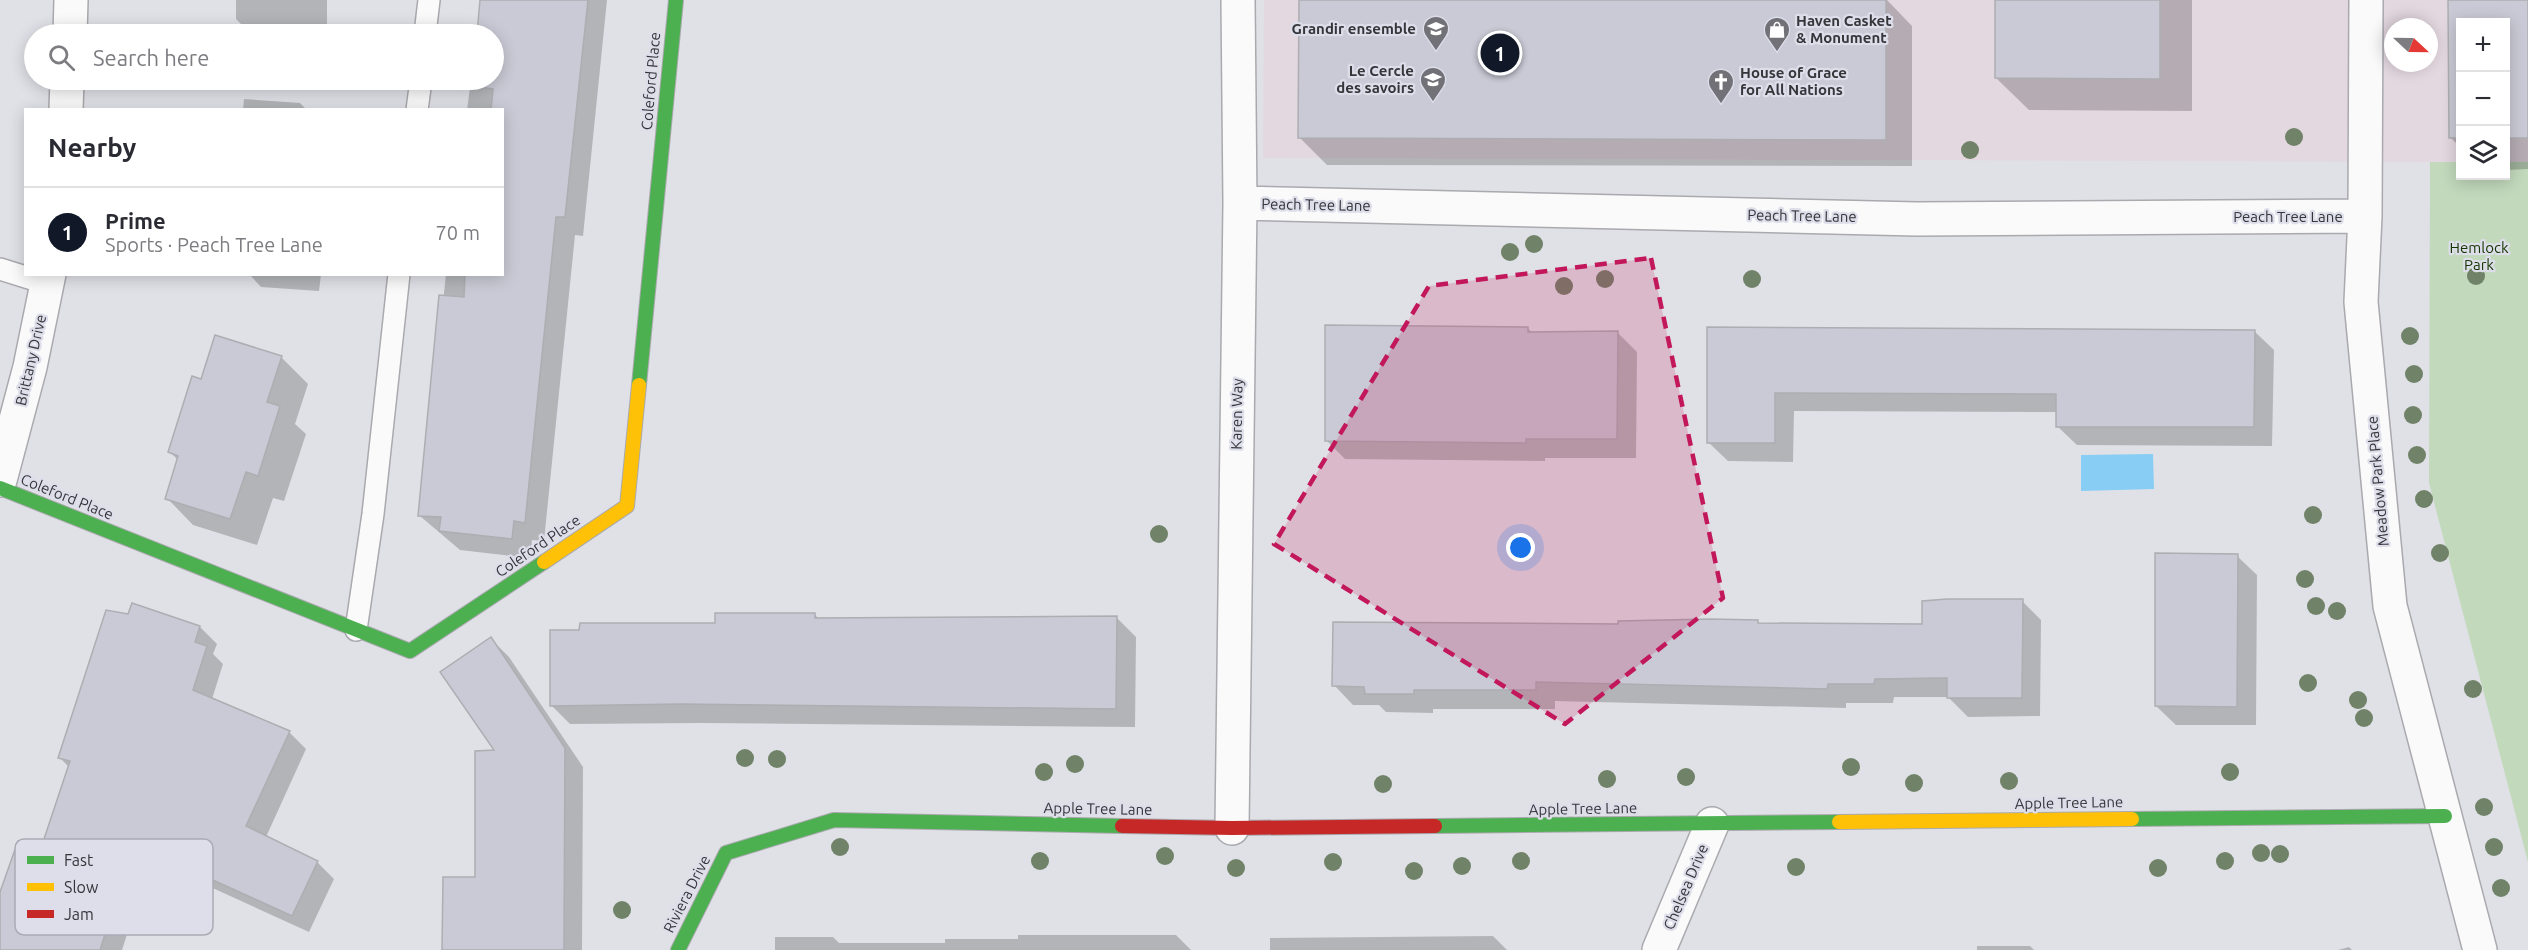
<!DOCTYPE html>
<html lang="en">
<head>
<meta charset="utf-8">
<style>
  :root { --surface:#fff; --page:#f2f2f3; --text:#2b2b33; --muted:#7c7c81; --line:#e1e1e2; --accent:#111827 }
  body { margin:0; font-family:Ubuntu,sans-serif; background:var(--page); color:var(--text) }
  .controls { position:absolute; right:18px; top:18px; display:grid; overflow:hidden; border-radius:0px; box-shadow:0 3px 15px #0003 }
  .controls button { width:54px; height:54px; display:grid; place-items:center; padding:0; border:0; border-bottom:2px solid var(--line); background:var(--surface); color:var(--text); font:30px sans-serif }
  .compass { position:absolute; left:2384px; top:18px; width:54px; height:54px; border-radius:50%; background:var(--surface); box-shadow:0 3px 15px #0003; rotate:112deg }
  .you { position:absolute; left:1521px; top:548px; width:21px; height:21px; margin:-15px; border:4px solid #fff; border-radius:50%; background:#1a73e8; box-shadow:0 0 0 9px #1a73e833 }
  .badge { display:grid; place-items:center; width:39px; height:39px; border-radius:50%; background:var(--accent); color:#fff; font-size:20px; font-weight:700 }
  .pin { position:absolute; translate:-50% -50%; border:3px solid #fff; box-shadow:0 2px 6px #0006 }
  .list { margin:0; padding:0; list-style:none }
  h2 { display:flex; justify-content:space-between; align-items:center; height:78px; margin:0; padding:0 24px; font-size:26px }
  h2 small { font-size:20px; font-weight:400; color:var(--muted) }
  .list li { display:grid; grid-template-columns:39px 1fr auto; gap:18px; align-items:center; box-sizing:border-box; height:90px; padding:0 24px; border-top:2px solid var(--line) }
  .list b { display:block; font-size:22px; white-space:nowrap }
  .list p { margin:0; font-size:20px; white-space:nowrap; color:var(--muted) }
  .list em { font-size:20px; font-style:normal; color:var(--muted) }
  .icon { flex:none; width:33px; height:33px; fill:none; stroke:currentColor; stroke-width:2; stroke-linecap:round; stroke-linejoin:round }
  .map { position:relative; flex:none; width:2528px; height:950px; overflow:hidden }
  .search { position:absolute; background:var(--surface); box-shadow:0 3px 15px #0003; left:24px; top:24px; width:480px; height:66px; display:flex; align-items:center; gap:15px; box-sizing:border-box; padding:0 21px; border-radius:33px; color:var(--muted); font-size:22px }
  .panel { position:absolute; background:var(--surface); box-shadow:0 3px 15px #0003; left:24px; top:108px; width:480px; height:168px; border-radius:0px }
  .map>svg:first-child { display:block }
  .commercial { fill:#e3d7e0; fill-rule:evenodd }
  .green { fill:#c2d9bc }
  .water { fill:#87cdf4 }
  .shadow { fill:#0003 }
  .building { fill:#c9cad5; stroke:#adadb2; stroke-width:1.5 }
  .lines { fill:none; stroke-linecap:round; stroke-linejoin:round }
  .lane-casing { stroke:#a9a9ae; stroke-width:24 }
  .street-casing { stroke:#a9a9ae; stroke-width:36 }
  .fast-casing { stroke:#a9a9ae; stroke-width:16 }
  .slow-casing { stroke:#a9a9ae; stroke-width:16 }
  .jam-casing { stroke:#a9a9ae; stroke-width:16 }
  .lane { stroke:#fafafb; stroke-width:21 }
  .street { stroke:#fafafb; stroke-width:33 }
  .fast { stroke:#4caf50; stroke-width:14 }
  .slow { stroke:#ffc107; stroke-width:14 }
  .jam { stroke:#c62828; stroke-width:14 }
  .tree { fill:#708268 }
  .marked { fill:#c2185b; fill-opacity:0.2; stroke:#c2185b; stroke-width:4.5; stroke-dasharray:12 8; stroke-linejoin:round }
  .labels { text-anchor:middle; stroke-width:4.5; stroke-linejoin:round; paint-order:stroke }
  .poi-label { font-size:15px; font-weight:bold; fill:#35353a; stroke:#dddeea; text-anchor:start }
  .street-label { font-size:15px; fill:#35353a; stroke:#dddeea }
  .park-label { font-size:15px; fill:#143500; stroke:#dddeea }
  .key { fill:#dddeea; stroke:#ababb5; stroke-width:1.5 }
  .key-label { font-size:16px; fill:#35353a }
</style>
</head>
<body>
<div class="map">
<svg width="2528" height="950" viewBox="0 0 2528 950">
  <rect width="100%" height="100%" fill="#e0e1e7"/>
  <!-- commercial -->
  <path class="commercial" d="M1264,0h1264v162h-22v-140h-46v140l-1197,-4zM2393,27h36v36h-36z"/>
  <!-- green -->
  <path class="green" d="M2430,162h30v14h46v-14h22v700l-99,-379z"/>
  <!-- water -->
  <path class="water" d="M2153,454l1,35 -73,2v-36z"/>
  <!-- shadow -->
  <path class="shadow" d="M236,0h91v34h-76l-15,-15z
    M483,0h124l-24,236 -8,-1 -31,306 -12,-1 -2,18 -70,-8 -40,-34 26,-242h56v-164h-35l4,-30h23v-46h-15z
    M1300,0h587l25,26v140l-585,-1 -27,-27z
    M1997,0h195v111l-163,-1 -33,-32z
    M2450,0h78v169l-22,1v-148h-46v125l-10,-10z
    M244,99l56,4 7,7h-64z
    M249,274h72l-2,17 -58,-4z
    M1527,328l6,5h85l19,19 -1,106h-91v3l-200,-2 -19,-19z
    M1709,328l545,3 20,19 -2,96 -195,-1 -20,-19v-14l-263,-1 -1,51 -65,-1 -20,-19z
    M281,357l27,27 -13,40 11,10 -22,67 -11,-3 -16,47 -64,-20 -26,-27 11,-38 -8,-8 32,-71z
    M2237,556l20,19 -1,150h-80l-20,-19z
    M2022,601l19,19 -1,96 -72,1 -20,-20h-54l-1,6h-47v5l-291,-7v8h-122v4l-47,-1 -7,-7h-26l-19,-20 285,-59 138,-5 3,4 164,1z
    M815,615l4,4 298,-1 19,19 -1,90 -434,-4 -131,1 -19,-19 165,-81z
    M200,627l17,17 -4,10 10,10 -11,35 77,33 17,17 -40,88 51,25 17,17 -25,53 -158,-72 -29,90h-122v-45l41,-52 28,-86 -9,-9z
    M491,639l18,18 74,110 -1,183h-138l33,-71 20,-127z
    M1018,935h158l15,15h-416v-13h58l6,6h106v-4h73z
    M1493,936l14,14h-237v-12z
    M1977,946h53l4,4h-57z
    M2349,947l3,3h-14z"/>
  <!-- building -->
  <path class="building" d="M480,0h108l-23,217h-9l-31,306 -11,-2 -2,18 -73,-8 2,-14 -23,-1 21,-221 25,2 1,-23h37v-164h-11l2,-21 -20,-3v-6h21v-46h-17z
    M1299,0h587v140l-588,-2z
    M1995,0h165v79l-165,-1z
    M2448,0h80v138h-23v-116h-45v116h-11z
    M1325,325l203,2v5l90,-1 -1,108h-91v4l-201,-2z
    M1707,327l548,3 -1,97h-198v-33l-281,-1v50h-68z
    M215,335l67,21 -15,46 13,4 -22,70 -12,-4 -16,47 -65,-20 13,-43 -10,-4 24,-76 9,3z
    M2155,553l83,1 -1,153 -82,-1z
    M1947,599h76l-1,99h-75v-20l-72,1 -1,5h-46l-1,5 -291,-7v8h-122v4h-49l-1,-7 -32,-1 1,-64 285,2v-3l92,-2 48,1v3l164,1v-23z
    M132,603l68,23 -5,16 12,4 -14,44 97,41 -44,95 72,35 -26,55 -158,-72 -34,106h-100v-58l18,-51 22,10 30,-90 -12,-3 48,-148 22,4z
    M715,613h100v5l302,-2 -1,93 -436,-5 -130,2v-76h29l1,-7h135z
    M491,637l74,111 -1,202h-122l1,-73h32v-126l19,-1 -54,-78z"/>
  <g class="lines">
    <defs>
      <path id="lane" d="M425,34l4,-34
        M417,110l4,-30
        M0,269l48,15
        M356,630l17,-116 26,-240"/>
      <path id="street" d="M2366,0l-1,216 -4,86 29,304 90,344
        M70,34l1,-34
        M66,110l1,-30
        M1240,203l677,16 448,-3
        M0,480l30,-113 19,-93
        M1232,828l8,-625 -2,-203
        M1659,950l53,-126"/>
      <path id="fast" d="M639,385l37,-385
        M0,488l410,163 134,-89
        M2132,819l313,-3
        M1435,826l404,-4
        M678,950l48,-97 108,-33 288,6"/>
      <path id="slow" d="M544,562l83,-56 12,-121
        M1839,822l293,-3"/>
      <path id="jam" d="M1122,826l110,2 203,-2"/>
    </defs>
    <!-- lane casing -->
    <use href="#lane" class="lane-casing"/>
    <!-- street casing -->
    <use href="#street" class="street-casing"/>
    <!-- fast casing -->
    <use href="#fast" class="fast-casing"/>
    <!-- slow casing -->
    <use href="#slow" class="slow-casing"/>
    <!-- jam casing -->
    <use href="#jam" class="jam-casing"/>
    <!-- lane -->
    <use href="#lane" class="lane"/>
    <!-- street -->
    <use href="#street" class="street"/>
    <!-- fast -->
    <use href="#fast" class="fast"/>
    <!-- slow -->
    <use href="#slow" class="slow"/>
    <!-- jam -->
    <use href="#jam" class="jam"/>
  </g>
  <!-- trees -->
  <g class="tree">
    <circle cx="2294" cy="137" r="9"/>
    <circle cx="1970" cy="150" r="9"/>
    <circle cx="1534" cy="244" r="9"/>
    <circle cx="1510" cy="252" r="9"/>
    <circle cx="2476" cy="276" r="9"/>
    <circle cx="1605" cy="279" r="9"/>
    <circle cx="1752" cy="279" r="9"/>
    <circle cx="1564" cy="286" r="9"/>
    <circle cx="2410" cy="336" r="9"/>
    <circle cx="2414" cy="374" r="9"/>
    <circle cx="2413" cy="415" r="9"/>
    <circle cx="2417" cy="455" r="9"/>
    <circle cx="2424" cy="499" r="9"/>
    <circle cx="2313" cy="515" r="9"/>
    <circle cx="1159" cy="534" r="9"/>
    <circle cx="2440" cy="553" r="9"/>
    <circle cx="2305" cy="579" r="9"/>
    <circle cx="2316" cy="606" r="9"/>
    <circle cx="2337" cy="611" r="9"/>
    <circle cx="2308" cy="683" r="9"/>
    <circle cx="2473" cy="689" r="9"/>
    <circle cx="2358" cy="700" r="9"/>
    <circle cx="2364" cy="718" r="9"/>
    <circle cx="745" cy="758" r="9"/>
    <circle cx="777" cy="759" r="9"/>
    <circle cx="1075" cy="764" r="9"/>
    <circle cx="1851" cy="767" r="9"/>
    <circle cx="1044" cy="772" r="9"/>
    <circle cx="2230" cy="772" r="9"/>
    <circle cx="1686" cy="777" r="9"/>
    <circle cx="1607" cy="779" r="9"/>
    <circle cx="2009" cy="781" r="9"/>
    <circle cx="1914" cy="783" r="9"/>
    <circle cx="1383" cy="784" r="9"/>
    <circle cx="2484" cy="807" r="9"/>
    <circle cx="840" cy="847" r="9"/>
    <circle cx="2494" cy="847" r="9"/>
    <circle cx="2261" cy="853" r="9"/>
    <circle cx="2280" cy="854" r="9"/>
    <circle cx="1165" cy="856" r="9"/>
    <circle cx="1040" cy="861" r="9"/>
    <circle cx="1521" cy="861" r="9"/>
    <circle cx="2225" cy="861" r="9"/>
    <circle cx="1333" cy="862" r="9"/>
    <circle cx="1462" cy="866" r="9"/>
    <circle cx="1796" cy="867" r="9"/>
    <circle cx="1236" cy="868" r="9"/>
    <circle cx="2158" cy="868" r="9"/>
    <circle cx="1414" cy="871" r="9"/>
    <circle cx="2501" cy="888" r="9"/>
    <circle cx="622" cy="910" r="9"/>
  </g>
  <!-- marked area -->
  <path class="marked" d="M1651,258l72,340 -158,126 -291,-180 155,-258z"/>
  <!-- icons -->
  <defs>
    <symbol id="school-pin" viewBox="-11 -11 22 30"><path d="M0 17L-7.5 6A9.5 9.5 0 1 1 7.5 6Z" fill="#717177" stroke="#dddeea"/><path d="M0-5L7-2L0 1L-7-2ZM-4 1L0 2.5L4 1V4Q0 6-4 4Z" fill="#fff"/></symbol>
    <symbol id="shop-pin" viewBox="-11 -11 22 30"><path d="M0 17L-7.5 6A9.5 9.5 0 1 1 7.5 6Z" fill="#717177" stroke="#dddeea"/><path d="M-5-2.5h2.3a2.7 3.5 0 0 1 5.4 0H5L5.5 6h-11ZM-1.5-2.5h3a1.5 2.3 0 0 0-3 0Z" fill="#fff"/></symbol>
    <symbol id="church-pin" viewBox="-11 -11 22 30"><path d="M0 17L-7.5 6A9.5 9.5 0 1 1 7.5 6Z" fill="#717177" stroke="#dddeea"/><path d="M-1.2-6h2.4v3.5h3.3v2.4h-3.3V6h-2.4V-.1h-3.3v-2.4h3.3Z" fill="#fff"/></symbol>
  </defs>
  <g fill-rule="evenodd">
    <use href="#school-pin" x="1421" y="14" width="30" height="40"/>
    <use href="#shop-pin" x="1762" y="15" width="30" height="40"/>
    <use href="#school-pin" x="1418" y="65" width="30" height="40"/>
    <use href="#church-pin" x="1706" y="67" width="30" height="40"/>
  </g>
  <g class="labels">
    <!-- poi labels -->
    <g class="poi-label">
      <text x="1796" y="26">Haven Casket<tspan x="1796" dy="17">&amp; Monument</tspan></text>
      <text x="1416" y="34" text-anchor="end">Grandir ensemble</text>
      <text x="1414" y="76" text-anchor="end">Le Cercle<tspan x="1414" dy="17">des savoirs</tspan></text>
      <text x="1740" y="78">House of Grace<tspan x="1740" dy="17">for All Nations</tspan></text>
    </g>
    <!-- street labels -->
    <g class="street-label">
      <text transform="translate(651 81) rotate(-85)" y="5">Coleford Place</text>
      <text transform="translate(1316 205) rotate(1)" y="5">Peach Tree Lane</text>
      <text transform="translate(1802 216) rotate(1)" y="5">Peach Tree Lane</text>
      <text x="2288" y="222">Peach Tree Lane</text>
      <text transform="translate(31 360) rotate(-77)" y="5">Brittany Drive</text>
      <text transform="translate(1237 414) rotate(-89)" y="5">Karen Way</text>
      <text transform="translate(2378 481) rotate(-95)" y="5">Meadow Park Place</text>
      <text transform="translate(67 497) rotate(22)" y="5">Coleford Place</text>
      <text transform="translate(538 546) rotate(-34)" y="5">Coleford Place</text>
      <text transform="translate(2069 803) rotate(-1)" y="5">Apple Tree Lane</text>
      <text transform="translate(1098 809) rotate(1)" y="5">Apple Tree Lane</text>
      <text transform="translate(1583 809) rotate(-1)" y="5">Apple Tree Lane</text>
      <text transform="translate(1686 887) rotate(-67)" y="5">Chelsea Drive</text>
      <text transform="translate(687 894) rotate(-63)" y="5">Riviera Drive</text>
    </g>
    <!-- park labels -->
    <g class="park-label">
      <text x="2479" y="253">Hemlock<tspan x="2479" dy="17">Park</tspan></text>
    </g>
  </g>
  <!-- legend -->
  <rect x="15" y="839" width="198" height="96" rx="9" class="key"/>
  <rect x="27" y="856" width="27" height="8" fill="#4caf50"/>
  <rect x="27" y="883" width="27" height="8" fill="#ffc107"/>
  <rect x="27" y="910" width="27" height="8" fill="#c62828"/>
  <g class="key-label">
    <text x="64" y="866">Fast</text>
    <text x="64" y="893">Slow</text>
    <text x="64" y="920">Jam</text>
  </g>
</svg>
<div class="controls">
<button>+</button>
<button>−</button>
<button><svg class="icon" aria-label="layers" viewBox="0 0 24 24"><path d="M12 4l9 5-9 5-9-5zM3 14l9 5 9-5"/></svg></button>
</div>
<svg class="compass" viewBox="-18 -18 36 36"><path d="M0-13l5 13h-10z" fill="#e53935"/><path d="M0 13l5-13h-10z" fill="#7c7c81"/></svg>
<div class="you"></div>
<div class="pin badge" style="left:1500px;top:53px">1</div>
<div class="search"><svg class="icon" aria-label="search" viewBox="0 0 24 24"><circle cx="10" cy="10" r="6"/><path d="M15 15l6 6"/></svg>Search here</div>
<section class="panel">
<h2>Nearby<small></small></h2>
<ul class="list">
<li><span class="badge">1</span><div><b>Prime</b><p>Sports · Peach Tree Lane</p></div><em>70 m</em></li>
</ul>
</section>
</div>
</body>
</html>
